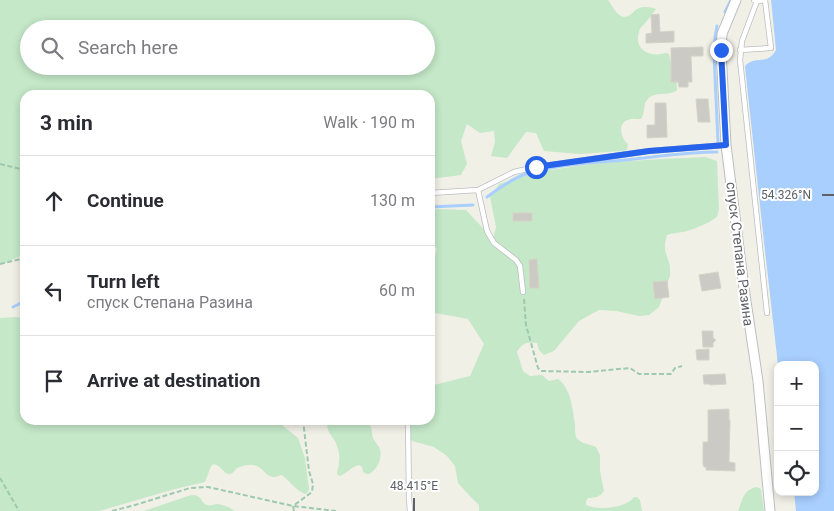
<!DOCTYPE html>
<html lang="en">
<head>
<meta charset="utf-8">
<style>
  :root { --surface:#fff; --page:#f2f2f3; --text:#2b2b33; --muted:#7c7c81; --line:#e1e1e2 }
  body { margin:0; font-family:Roboto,sans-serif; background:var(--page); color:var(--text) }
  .controls { position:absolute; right:15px; bottom:15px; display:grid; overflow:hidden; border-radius:10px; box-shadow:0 2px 8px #0003 }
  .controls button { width:45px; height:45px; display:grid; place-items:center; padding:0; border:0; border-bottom:1px solid var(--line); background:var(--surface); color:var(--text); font:25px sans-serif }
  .stop { position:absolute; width:15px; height:15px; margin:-11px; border:4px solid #2563eb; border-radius:50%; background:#fff }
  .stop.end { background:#2563eb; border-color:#fff; box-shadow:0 1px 5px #0008 }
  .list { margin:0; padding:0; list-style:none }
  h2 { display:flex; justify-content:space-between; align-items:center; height:65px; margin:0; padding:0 20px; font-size:21px }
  h2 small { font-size:16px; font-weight:400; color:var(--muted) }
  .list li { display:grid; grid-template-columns:32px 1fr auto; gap:15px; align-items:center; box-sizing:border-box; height:90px; padding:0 20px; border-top:1px solid var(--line) }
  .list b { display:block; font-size:19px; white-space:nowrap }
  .list p { margin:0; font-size:16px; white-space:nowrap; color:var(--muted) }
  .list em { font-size:16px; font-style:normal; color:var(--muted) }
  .icon { flex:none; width:28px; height:28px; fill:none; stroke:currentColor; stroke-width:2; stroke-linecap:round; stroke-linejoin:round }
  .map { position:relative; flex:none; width:834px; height:511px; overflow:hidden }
  .search { position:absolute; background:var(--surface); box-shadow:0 2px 8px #0003; left:20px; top:20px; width:415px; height:55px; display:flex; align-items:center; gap:12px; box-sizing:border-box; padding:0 18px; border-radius:28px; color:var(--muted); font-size:19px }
  .panel { position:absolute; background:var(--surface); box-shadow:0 2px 8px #0003; left:20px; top:90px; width:415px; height:335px; border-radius:15px }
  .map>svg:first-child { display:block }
  .green { fill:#c4e8c8; fill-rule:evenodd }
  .water { fill:#a9cfff }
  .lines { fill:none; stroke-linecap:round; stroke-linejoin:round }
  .stream { stroke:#a9cfff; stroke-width:3 }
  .building { fill:#cccac4; stroke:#d6d2c5 }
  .lane-casing { stroke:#bbbdc2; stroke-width:6 }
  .street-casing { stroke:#bbbdc2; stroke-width:11 }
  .path { stroke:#9dc9ae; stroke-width:2; stroke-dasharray:5 2.5; stroke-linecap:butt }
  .lane { stroke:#fff; stroke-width:4.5 }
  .street { stroke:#fff; stroke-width:9 }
  .route { stroke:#2563eb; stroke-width:6 }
  .ticks { fill:none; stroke:#5e6167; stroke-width:2 }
  .labels { text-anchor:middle; stroke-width:4; stroke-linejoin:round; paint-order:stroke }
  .street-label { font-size:14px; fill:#5e6167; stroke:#fff }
  .ticks-label { font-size:12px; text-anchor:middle; fill:#5e6167; stroke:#fff; stroke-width:4; stroke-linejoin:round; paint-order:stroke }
</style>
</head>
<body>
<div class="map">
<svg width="834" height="511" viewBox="0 0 834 511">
  <rect width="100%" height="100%" fill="#f1f0e7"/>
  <!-- green -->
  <path class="green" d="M0,0h608c3,4 6,10 10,14 10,8 14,-3 21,-6 5,-2 12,-1 17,1 -3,4 -6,9 -10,13 -2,3 -6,5 -7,10 -6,18 12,26 27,21l3,1 2,11 5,7 1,18c-8,7 -23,0 -30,10 -4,5 -2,13 -6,19 -4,0 -9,-1 -13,1 -11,3 -7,19 0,24l-1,6 -5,1 -42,3 -36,-3 -8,-18 -10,-1 -19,26 -16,-2 4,-14 -1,-11 -14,2 -13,-9 -6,17 6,23 -6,11 -31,4v-84h-405v55l-6,7 6,19v78l-25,11zM29,29h397v37h-397z
    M705,157l12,4 2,48 -2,8c-10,7 -22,12 -34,15 -6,1 -11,1 -16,3l-2,8v7l5,16v10l-11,31 -10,8 -10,1 -23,-5 -17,-1 -20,11 -25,30 -10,4 -5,-5 -2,-7c-11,-1 -15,0 -20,9l6,19 7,5 12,-1 7,6 9,-2c13,9 15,31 17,46 0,3 0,9 1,12 4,7 14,7 20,10l4,8v16l4,20c-4,6 -9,7 -16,7l-2,3v4c11,6 41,3 48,-8h3l3,3 2,11h-163v-6l-11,-11 -10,-11 -3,-17 -8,-10 -13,-9 -22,-6 -3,-5 1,-16h20v-34l40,-10 14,-32 -16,-25 -38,-7v-41l1,-1 6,-21 -7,-8v-29l7,-3 29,1 27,29 3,-12 -6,-30 9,-13 43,-13 59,-8 60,-4z
    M17,317l8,2v101h251l22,18 7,20 4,31 -1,3 -3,2c-10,-4 -15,-13 -23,-19 -2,0 -5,2 -7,2 -13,1 -11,-20 -38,-9 -11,15 -12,-1 -23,-4l-3,2 -6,16 -30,7 -76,22h-99v-193z
    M328,420h38c7,7 5,11 7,18 2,4 5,7 7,11 2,7 -1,17 -7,22 -4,4 -5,4 -10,1l-1,-5 -3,-2c-8,2 -12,8 -19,11l-3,-2c0,-4 2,-7 2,-12 1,-5 0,-11 -2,-16 -3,-10 -13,-15 -9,-26z
    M756,487l4,1 1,2 3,21h-26c5,-11 4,-20 18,-24z
    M191,495c12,0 8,6 16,10 4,1 5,0 9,-1 7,0 13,3 19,7h-91z"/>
  <!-- water -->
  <path class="water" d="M771,0h63v511h-38l-2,-19h21v-127h-37l-14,-123 -19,-175 1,-2c10,-10 21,1 30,-15z"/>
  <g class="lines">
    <!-- stream -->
    <path class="stream" d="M725,12l6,-12
      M717,26l-2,11 -1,17 4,88
      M487,197c11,-8 23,-17 36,-22 32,-11 69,-12 102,-15 31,-3 61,-8 92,-8
      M430,207l43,-2
      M13,307l12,-6"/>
  </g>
  <!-- building -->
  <path class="building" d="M659,14l1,18 14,-1v11l-28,1v-9l6,-1 -1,-18z
    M703,47v9h-12l1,26h-4v5h-9l-1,-5h-7v-34z
    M696,99h12l2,23h-12z
    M655,103h11l1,34 -20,1v-13h8z
    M513,213h19v8h-19z
    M537,259l2,29h-9l-1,-28z
    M718,272l3,16 -19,3 -3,-16z
    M667,281l2,16 -14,2 -2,-17z
    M702,331h11v7l3,2 -3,3v4h-10z
    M709,349v11h-12l-1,-10z
    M725,374l1,10 -16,1v-1h-6l-1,-9z
    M729,409v11h1l-1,42 6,1v8l-29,-1v-3h-2l-1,-3v-22h5v-32z"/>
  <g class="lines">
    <defs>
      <path id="lane" d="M757,1l-15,40 -2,19 27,253
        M740,50l31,-2 -6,-48 -8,1 -3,-1
        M478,190l9,41 7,12 22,17 4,6 3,26
        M430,193l48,-3 36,-18 22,-5 113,-16 77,-6
        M408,420l1,78 1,13"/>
      <path id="street" d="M736,0l-14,34 -1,16 5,95 18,143 14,93 12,130"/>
    </defs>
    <!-- lane casing -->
    <use href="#lane" class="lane-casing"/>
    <!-- street casing -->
    <use href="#street" class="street-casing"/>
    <!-- path -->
    <path class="path" d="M0,164l25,6
      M0,264l25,-6
      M524,299l2,26 12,43 3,3 47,1 42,-4 9,6h32l4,-6 7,-2
      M0,478l19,33
      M112,511l23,-6 55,-17 18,-1 85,19 43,5
      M294,511l-1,-5 19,-14 1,-8 -4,-13 -6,-51"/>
    <!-- lane -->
    <use href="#lane" class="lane"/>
    <!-- street -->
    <use href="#street" class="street"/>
  </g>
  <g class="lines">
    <!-- route -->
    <path class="route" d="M536,167l113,-16 77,-6 -5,-95"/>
  </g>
  <!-- ticks -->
  <path class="ticks" d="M822,195h12M414,498v13"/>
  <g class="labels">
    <!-- street labels -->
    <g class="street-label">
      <text transform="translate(740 254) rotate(83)" y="5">спуск Степана Разина</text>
    </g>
  </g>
  <g class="ticks-label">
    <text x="786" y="199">54.326°N</text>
    <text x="414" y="490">48.415°E</text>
  </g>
</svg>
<div class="controls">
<button>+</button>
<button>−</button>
<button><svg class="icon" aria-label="locate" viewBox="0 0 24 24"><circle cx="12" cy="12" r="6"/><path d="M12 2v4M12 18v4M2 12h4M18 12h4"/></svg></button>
</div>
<div class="stop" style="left:536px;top:167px"></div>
<div class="stop end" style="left:721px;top:50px"></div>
<div class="search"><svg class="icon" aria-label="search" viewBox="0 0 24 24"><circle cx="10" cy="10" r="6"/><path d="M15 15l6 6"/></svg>Search here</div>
<section class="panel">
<h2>3 min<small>Walk · 190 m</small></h2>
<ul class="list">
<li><svg class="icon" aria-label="ahead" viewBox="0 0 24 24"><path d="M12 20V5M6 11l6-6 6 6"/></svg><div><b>Continue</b></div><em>130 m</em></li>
<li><svg class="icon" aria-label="left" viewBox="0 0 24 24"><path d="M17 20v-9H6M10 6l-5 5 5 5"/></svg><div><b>Turn left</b><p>спуск Степана Разина</p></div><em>60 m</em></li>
<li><svg class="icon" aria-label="arrive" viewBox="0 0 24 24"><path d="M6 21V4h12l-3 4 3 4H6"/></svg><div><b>Arrive at destination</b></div></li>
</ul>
</section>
</div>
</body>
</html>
